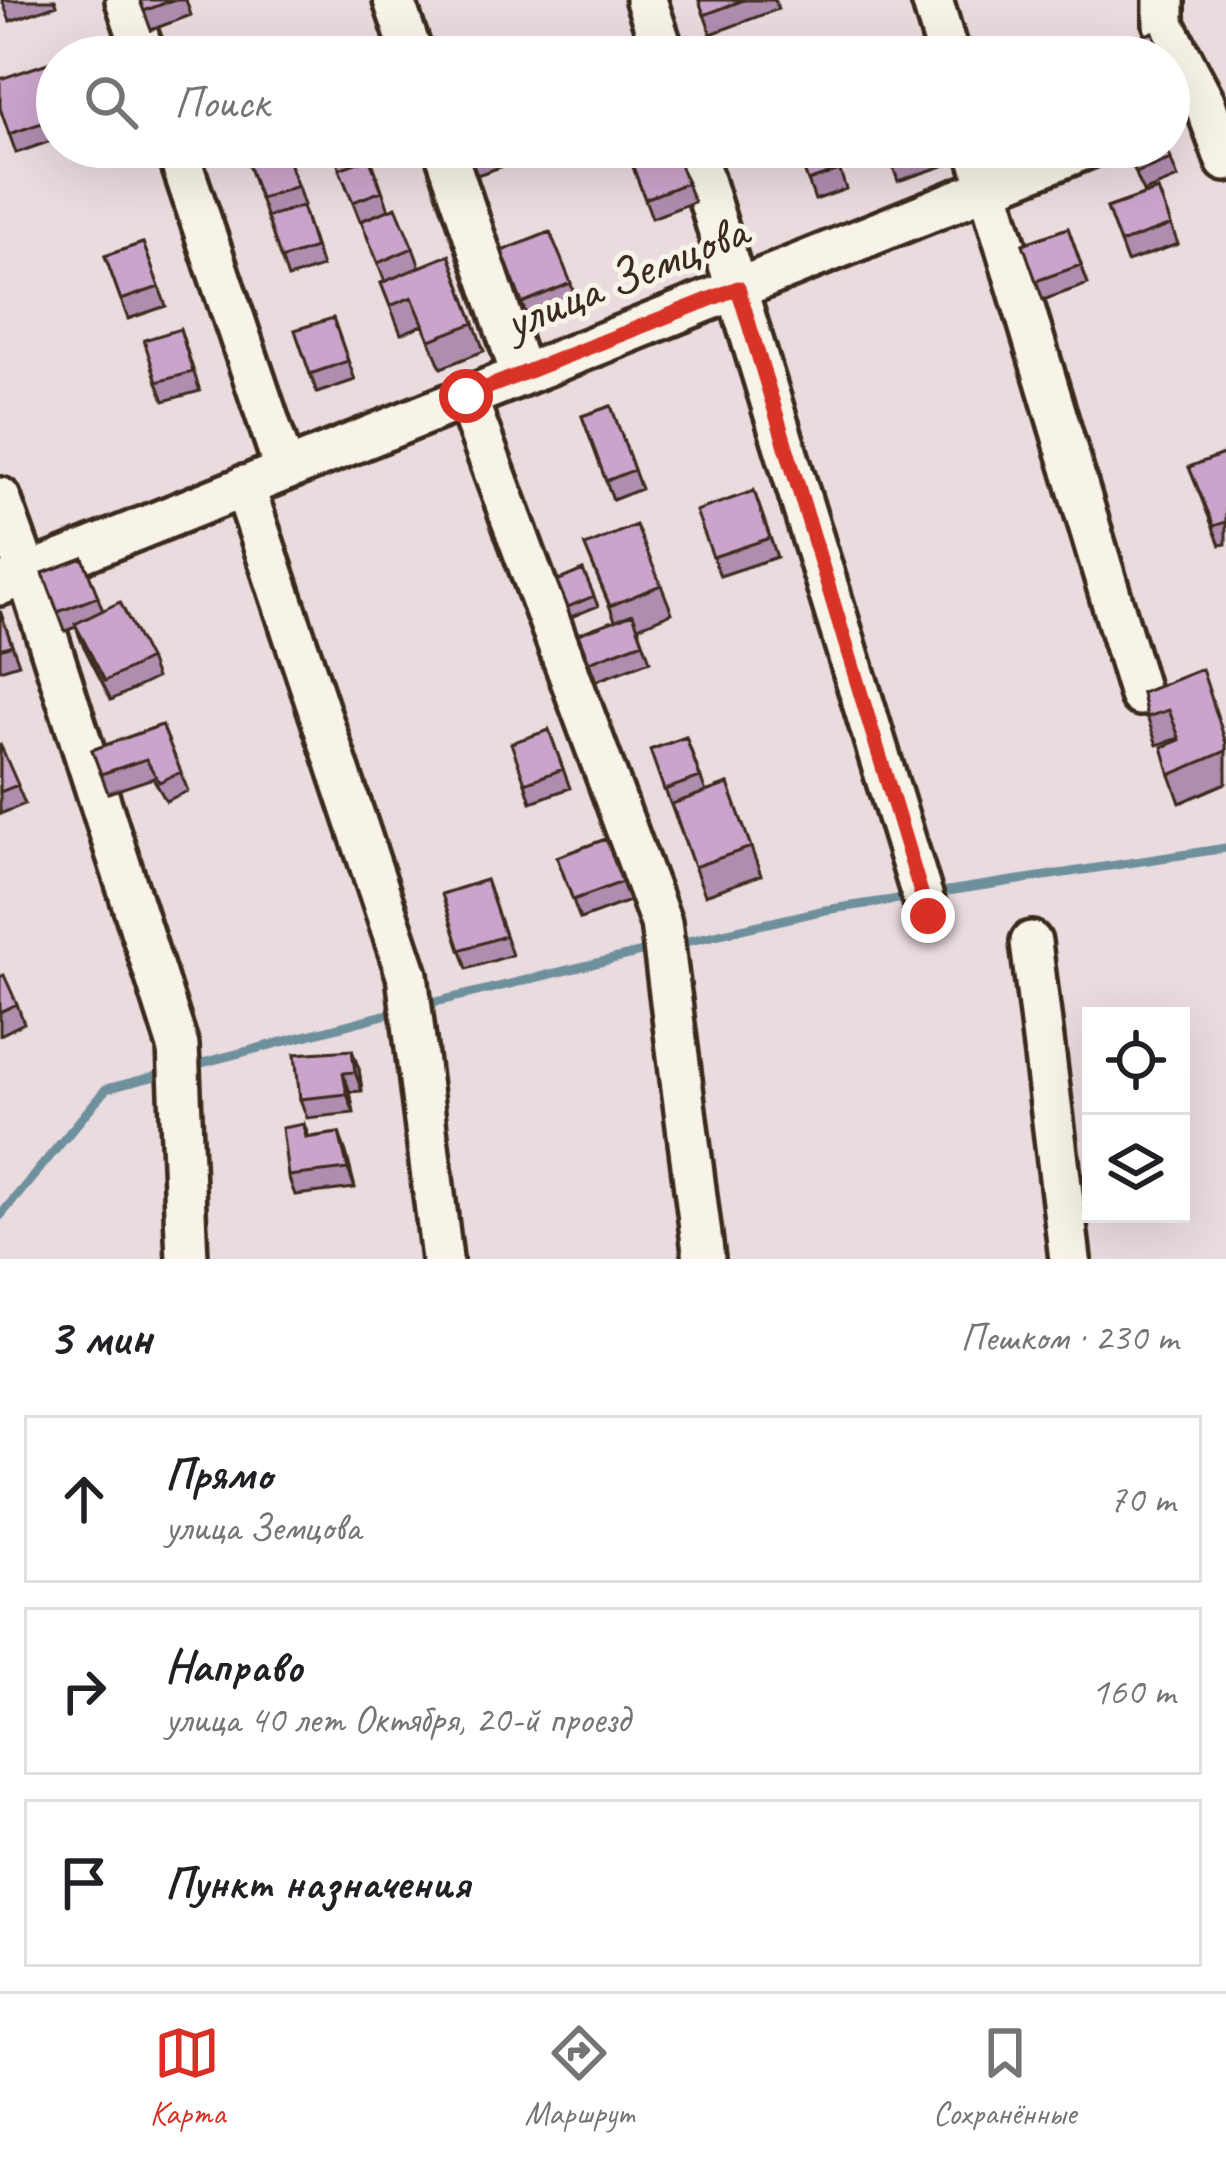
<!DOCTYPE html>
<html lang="ru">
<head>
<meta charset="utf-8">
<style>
  :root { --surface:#fff; --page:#f2f2f2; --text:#202124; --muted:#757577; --line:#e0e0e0; --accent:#d93025 }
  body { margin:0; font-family:Caveat,sans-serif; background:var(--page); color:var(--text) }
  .controls { position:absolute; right:36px; bottom:36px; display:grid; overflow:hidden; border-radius:0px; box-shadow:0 12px 48px #0002 }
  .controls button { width:108px; height:108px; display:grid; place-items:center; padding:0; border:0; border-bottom:3px solid var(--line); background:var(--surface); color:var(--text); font:60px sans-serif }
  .stop { position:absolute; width:36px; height:36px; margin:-27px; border:9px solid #d93025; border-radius:50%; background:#fff }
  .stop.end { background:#d93025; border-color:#fff; box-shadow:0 3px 12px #0008 }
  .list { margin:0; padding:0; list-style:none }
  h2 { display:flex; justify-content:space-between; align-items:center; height:156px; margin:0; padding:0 48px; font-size:51px }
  h2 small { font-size:39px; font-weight:400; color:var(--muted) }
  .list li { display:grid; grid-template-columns:78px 1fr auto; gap:36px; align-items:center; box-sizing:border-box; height:168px; margin:0 24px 24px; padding:0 24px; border:3px solid var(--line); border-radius:0px }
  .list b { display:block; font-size:45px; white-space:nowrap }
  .list p { margin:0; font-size:39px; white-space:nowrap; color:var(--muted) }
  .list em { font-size:39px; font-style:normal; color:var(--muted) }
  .icon { flex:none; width:66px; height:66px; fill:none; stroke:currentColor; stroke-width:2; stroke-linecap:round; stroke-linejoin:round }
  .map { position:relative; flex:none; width:1226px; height:1259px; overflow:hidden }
  .search { position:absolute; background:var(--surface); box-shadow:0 12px 48px #0002; left:36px; right:36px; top:36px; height:132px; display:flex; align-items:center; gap:30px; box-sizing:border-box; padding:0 42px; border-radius:66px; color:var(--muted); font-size:45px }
  .sheet { height:732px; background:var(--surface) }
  nav { display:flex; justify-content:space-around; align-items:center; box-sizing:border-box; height:168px; border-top:3px solid var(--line); background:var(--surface); font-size:33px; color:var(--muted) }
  nav a { display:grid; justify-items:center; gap:6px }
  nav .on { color:var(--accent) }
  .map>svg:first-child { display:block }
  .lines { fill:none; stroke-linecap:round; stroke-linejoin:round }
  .stream { stroke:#6e909d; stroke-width:9 }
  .minor-casing { stroke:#3b2a1e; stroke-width:48 }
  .minor { stroke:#f7f3e8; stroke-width:39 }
  .wall { fill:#af8daf; stroke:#3b2a1e; stroke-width:3 }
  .shaded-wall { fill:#8e738e; stroke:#3b2a1e; stroke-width:3 }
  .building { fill:#cba4cb; stroke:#3b2a1e; stroke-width:3 }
  .route { stroke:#d93025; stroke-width:15 }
  .labels { text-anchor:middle; stroke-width:10; stroke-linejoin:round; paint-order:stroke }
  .street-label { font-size:51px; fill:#3b2a1e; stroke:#f7f3e8 }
</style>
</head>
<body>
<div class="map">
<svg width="1226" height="1259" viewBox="0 0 1226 1259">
  <rect width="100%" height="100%" fill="#eadbdf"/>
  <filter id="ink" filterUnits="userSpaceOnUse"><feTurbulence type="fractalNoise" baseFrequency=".00833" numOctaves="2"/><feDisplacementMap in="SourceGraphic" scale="24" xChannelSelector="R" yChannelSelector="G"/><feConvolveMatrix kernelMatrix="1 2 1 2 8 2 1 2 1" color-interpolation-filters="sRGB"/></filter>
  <g filter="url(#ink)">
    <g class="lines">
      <!-- stream -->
      <path class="stream" d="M935,893l291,-45
        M676,944l149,-34 87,-13
        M419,1006l235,-57
        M187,1067l216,-57
        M0,1216l106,-127 65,-17"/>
      <defs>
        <path id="minor" d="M126,0l19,57
          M394,0l19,57
          M646,0l19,57
          M932,0l17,57
          M1164,0v24l40,77 22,60
          M176,147l109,323
          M444,147l77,227
          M693,147l235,768
          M976,147l164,548
          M466,396l195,527 43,336
          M244,486l163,489 35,284
          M0,498l27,75 151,473 9,213
          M0,585l1090,-438
          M1031,942l39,317"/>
      </defs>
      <!-- minor casing -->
      <use href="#minor" class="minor-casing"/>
      <!-- minor -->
      <use href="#minor" class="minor"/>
    </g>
    <!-- wall -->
    <path class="wall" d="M2,0h53l2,5 -47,16z
      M140,0h46l5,15 -40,15z
      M699,0h76l3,9 -67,25z
      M1169,74l6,17 -6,2z
      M57,77v62l-41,14 -16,-45z
      M284,147l20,58 -2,1 20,61 -34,11 -42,-120z
      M331,147h36l22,63 -29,11z
      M467,147h37l5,17 -32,11z
      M796,147h36l14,42 -31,11z
      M886,147h61l5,16 -54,18z
      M1126,147h40l12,31 -35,14z
      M674,149l20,53 -42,16 -20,-54z
      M1158,190l20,54 -51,18 -20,-54z
      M361,221l52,27 7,19 29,-12 35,96 -43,17 -18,-43 -22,9 -20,-51 4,-1z
      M1068,228l20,56 -45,16 -20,-56z
      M550,232l28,70 -49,20 -27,-71z
      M143,243l23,63 -38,13 -23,-63z
      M333,318l22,62 -38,13 -22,-63z
      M180,329l20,62 -36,10 -7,-19z
      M611,406l30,83 -28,11 -31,-84z
      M1226,453v91l-6,1 -31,-78z
      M754,491l23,66 -57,19 -7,-19z
      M585,546l76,39 11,28 -34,14 12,34 -54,20 -18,-47 37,-14z
      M83,558l20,53 46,48 7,19 -45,22 -29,-57 -6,-16 -11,4 -22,-58z
      M583,570l15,36 -27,11 -14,-36z
      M0,611l19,53 -19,6z
      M1142,693l84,47v43l-46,20 -10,-28 10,-35 -1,-2 -22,7 -10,-28z
      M162,725l26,66 -22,10 -13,-23 -45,15 -16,-43z
      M549,730l21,58 -39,14 -6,-19z
      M686,737l20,55 22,-8 33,91 -56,20 -55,-145z
      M0,744l25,60 -25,10z
      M606,839l23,62 -49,18 -23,-62z
      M486,880l26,75 -45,14 -25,-75z
      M0,977l17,27 7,19 -24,12z
      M295,1054l64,15 3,22 -12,1 4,21 -47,5 -7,-19z
      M304,1124l5,13 30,-4 16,55 -60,7 -7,-19z"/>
    <!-- shaded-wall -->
    <path class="shaded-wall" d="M352,1050l7,19 3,22 -7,-19z
      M343,1073l7,19 4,21 -7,-19z
      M339,1133l7,19 9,36 -7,-19z"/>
    <!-- building -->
    <path class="building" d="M140,0h33l-29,11z
      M699,0h45l-40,15z
      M1153,32l9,25h-40l-4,-11z
      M643,43l5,14h-44z
      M51,62l6,16v40l-48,16 -9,-26v-29z
      M278,147h6l13,39 -37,13 -14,-41z
      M331,147h30l-27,9z
      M467,147h29l-26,9z
      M796,147h35l8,23 -31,11z
      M886,147h49l-44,15z
      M1126,147h40l5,12 -35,14z
      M674,149l13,34 -42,16 -13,-35z
      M369,158l13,33 -29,11 -14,-33z
      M1158,190l13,35 -51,18 -13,-35z
      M302,206l13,42 -34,11 -14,-42z
      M396,207l17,41 -35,15 -17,-42z
      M1068,228l13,37 -45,16 -13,-37z
      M550,232l21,51 -49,20 -20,-52z
      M143,243l16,44 -38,13 -16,-44z
      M449,255l25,68 -44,17 -18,-43 -22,9 -9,-23z
      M333,318l15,43 -38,13 -15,-44z
      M180,329l13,43 -36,10 -13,-42z
      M611,406l23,64 -28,11 -24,-65z
      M1226,453v69l-12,4 -25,-59z
      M754,491l16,47 -57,19 -17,-46z
      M636,525l25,60 -51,21 -25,-60z
      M83,558l15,39 -40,15 -15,-39z
      M583,570l11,26 -26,11 -11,-26z
      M120,602l29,57 -44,22 -30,-57z
      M0,611l12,34 -12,4z
      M633,614l10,28 -54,20 -11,-28z
      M1202,669l24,74v8l-56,24 -8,-28 18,-7 -11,-30 -22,7 -5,-24z
      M162,725l19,47 -22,10 -13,-23 -45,15 -9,-24z
      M549,730l14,39 -38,14 -14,-40z
      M686,737l14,40 -36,13 -14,-40z
      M0,744l18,41 -18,7z
      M728,784l23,63 -57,20 -22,-63z
      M606,839l16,43 -49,18 -16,-43z
      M486,880l19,56 -45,14 -18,-56z
      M4,975l13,29 -17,8v-35z
      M352,1050l3,22 -12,1 4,21 -47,5 -5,-45z
      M304,1124l2,14 33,-5 9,36 -60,7 -6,-48z"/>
  </g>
  <g class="lines" filter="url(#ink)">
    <!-- route -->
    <path class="route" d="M466,396l272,-108 190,628"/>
  </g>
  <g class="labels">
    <!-- street labels -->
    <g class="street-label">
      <text transform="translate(625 275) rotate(-22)" y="18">улица Земцова</text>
    </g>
  </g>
</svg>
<div class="controls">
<button><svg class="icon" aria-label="locate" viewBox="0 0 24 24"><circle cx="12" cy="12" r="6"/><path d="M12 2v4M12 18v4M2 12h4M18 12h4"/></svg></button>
<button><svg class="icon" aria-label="layers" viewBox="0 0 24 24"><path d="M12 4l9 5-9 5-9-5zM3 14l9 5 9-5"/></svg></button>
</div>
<div class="stop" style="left:466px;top:396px"></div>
<div class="stop end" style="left:928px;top:916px"></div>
<div class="search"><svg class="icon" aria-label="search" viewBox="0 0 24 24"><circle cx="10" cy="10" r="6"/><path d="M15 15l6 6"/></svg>Поиск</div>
</div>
<section class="sheet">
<h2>3 мин<small>Пешком · 230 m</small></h2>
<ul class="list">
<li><svg class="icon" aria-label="ahead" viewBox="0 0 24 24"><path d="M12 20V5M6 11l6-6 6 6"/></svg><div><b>Прямо</b><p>улица Земцова</p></div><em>70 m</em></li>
<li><svg class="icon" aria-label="right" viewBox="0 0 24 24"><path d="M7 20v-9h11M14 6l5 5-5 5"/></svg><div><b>Направо</b><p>улица 40 лет Октября, 20-й проезд</p></div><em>160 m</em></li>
<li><svg class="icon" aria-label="arrive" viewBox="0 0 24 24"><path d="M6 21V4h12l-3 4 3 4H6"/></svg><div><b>Пункт назначения</b></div></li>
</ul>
</section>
<nav>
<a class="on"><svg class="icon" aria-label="map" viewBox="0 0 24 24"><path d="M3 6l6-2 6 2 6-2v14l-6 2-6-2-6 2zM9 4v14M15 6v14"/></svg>Карта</a>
<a><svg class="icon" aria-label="directions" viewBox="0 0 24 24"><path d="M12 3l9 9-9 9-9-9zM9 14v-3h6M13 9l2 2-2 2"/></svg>Маршрут</a>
<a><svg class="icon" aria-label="saved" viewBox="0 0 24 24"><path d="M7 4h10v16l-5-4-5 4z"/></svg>Сохранённые</a>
</nav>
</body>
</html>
